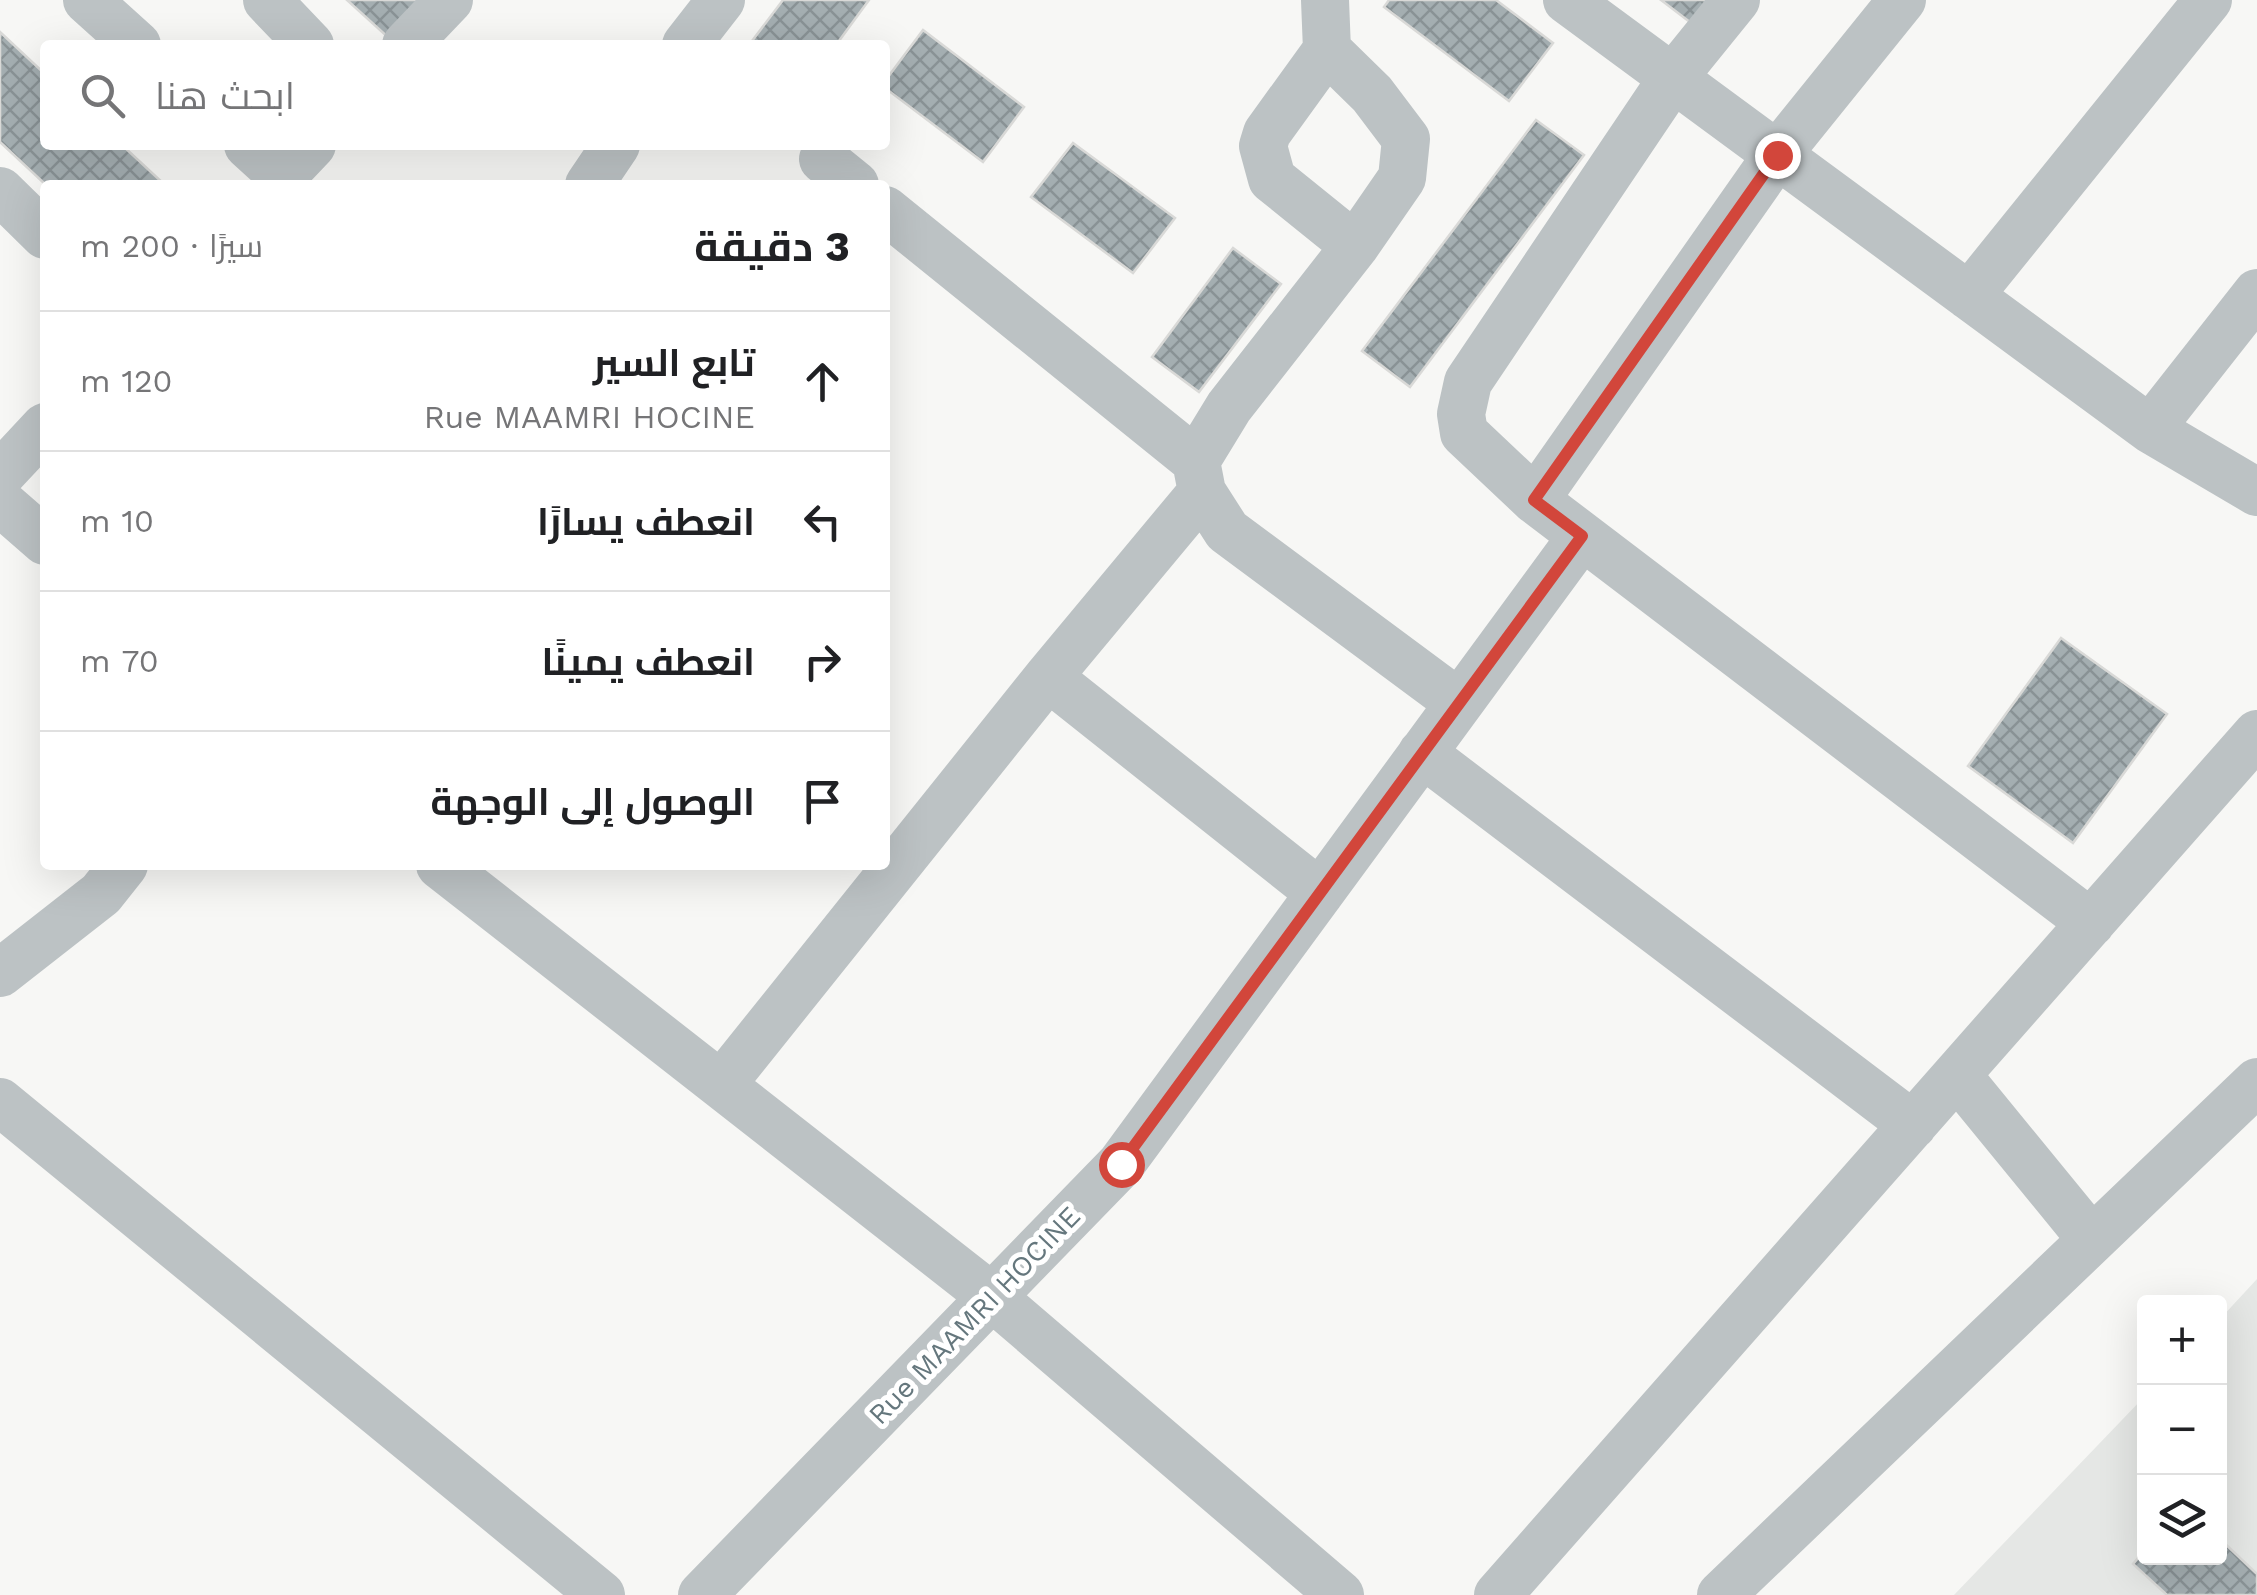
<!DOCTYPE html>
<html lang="ar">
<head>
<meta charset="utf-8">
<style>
  :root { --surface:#fff; --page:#f6f6f6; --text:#202124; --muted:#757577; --line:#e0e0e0 }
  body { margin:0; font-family:"Work Sans",Cairo,sans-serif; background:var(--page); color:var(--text); direction:rtl }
  .controls { position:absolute; right:30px; bottom:30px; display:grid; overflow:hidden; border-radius:10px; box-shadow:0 10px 40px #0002 }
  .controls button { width:90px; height:90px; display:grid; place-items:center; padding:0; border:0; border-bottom:2px solid var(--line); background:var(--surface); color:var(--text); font:50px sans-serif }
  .stop { position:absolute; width:30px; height:30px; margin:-22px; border:8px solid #d2463b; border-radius:50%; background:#fff }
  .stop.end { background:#d2463b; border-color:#fff; box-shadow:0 2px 10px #0008 }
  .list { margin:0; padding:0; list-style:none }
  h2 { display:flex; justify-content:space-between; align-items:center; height:130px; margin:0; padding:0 40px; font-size:42px }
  h2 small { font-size:32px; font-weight:400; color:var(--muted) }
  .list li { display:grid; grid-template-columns:65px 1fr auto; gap:30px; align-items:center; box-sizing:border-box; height:140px; padding:0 40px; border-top:2px solid var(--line) }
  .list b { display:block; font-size:38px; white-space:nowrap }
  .list p { margin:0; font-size:32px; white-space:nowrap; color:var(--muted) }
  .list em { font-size:32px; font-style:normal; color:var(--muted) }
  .icon { flex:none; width:55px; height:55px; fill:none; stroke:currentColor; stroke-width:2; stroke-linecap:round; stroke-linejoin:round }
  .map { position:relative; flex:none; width:2257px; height:1595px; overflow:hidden; direction:ltr }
  .search { position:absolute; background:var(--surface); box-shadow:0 10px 40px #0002; left:40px; top:40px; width:850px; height:110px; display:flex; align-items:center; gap:25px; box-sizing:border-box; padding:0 35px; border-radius:10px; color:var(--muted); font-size:38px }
  .panel { position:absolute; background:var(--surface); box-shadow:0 10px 40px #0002; left:40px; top:180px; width:850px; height:690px; border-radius:10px; direction:rtl }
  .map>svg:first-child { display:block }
  .built { fill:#e5e7e5 }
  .building { fill:url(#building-cross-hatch); stroke:#d9d9d7; stroke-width:2.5 }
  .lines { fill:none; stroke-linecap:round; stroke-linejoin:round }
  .street { stroke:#bcc2c4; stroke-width:48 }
  .route { stroke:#d2463b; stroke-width:12 }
  .labels { text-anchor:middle; stroke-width:10; stroke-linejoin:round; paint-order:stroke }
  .street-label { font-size:28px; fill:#65777d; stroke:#fff }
</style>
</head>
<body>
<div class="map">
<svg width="2257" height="1595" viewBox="0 0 2257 1595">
  <defs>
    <pattern id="building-cross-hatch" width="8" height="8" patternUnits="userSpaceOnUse" patternTransform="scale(2.5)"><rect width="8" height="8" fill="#a4aeb1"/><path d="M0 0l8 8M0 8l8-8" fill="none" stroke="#899295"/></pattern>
  </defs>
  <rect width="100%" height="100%" fill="#f7f7f5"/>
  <!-- built -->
  <path class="built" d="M2257,1279v316h-303l190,-198v161h76v-239z"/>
  <!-- building -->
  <path class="building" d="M347,0h81l-37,40z
    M783,0h86l-33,45h-87z
    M1389,0h107l57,43 -44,58 -125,-94z
    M1661,0h60l-22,29z
    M923,30l101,77 -41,55 -98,-74v-7z
    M0,32l45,42v71h77l43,40h-119l-46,-43z
    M1536,120l48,35 -174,232 -48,-36z
    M1073,143l102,75 -42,55 -102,-76z
    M1233,248l48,36 -82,108 -47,-35z
    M2061,638l106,76 -94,129 -105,-77z
    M2220,1539l37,35v21h-90l-34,-31 11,-13v7h76z"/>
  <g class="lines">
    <!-- street -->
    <path class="street" d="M87,0l50,45
      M267,0l43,45
      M1325,0l2,50 -60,83 -4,13 9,33 83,67
      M1567,0l583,429 107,63
      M1736,0l-64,79 -204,303 -7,32 3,19 71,67 556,423
      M406,45l43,-45
      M686,45l35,-45
      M1327,50l45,44 34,45 -4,39 -47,68 -126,161 -33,54 6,31 25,39 232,172
      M248,145l34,31
      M823,159l32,26
      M274,185l38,-40
      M589,185l27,-40
      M0,191l45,44
      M885,210l311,251
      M1969,296l239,-296
      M2150,429l107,-136
      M0,475l45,-48
      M1535,500l242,-345 125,-155
      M0,502l45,39
      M1048,677l272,216
      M1422,753l491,372
      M440,865l552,432 348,298
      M0,973l101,-79 23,-29
      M1957,1075l135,165
      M722,1084l326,-407 154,-185
      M0,1102l601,493
      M702,1595l419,-431 461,-628
      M1498,1595l759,-861
      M1721,1595l536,-513"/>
  </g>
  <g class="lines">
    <!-- route -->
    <path class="route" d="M1121,1164l461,-628 -48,-36 243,-345"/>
  </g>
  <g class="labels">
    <!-- street labels -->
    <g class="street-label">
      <text transform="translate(974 1315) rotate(-46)" y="10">Rue MAAMRI HOCINE</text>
    </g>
  </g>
</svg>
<div class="controls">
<button>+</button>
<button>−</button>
<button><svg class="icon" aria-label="layers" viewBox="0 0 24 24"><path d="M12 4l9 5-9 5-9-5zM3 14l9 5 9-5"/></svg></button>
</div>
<div class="stop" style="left:1121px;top:1164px"></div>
<div class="stop end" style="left:1777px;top:155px"></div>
<div class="search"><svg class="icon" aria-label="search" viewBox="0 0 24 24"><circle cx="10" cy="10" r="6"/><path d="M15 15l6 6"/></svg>ابحث هنا</div>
<section class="panel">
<h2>3 دقيقة<small>سيرًا · 200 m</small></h2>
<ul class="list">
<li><svg class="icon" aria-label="ahead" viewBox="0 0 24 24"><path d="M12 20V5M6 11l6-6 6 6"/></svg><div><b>تابع السير</b><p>Rue MAAMRI HOCINE</p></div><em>120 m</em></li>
<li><svg class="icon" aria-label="left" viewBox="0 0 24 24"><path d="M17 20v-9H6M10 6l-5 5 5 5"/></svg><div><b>انعطف يسارًا</b></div><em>10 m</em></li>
<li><svg class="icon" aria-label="right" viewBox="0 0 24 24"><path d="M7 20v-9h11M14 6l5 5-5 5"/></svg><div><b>انعطف يمينًا</b></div><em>70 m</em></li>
<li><svg class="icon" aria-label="arrive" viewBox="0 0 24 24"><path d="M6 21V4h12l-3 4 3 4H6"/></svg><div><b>الوصول إلى الوجهة</b></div></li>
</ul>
</section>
</div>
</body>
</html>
